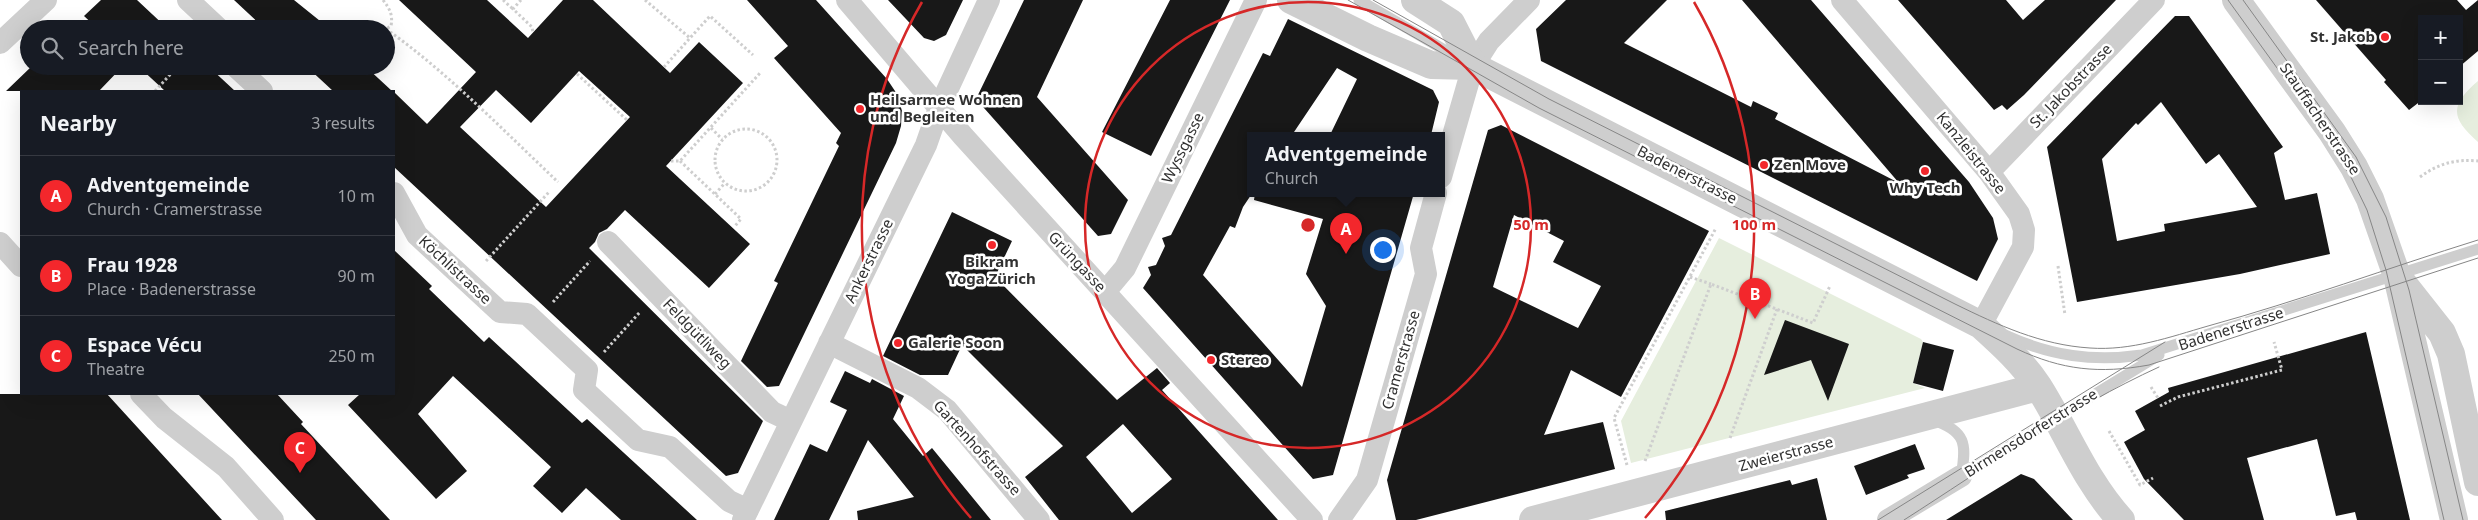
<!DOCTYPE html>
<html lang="en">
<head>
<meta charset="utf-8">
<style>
  :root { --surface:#171b24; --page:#242831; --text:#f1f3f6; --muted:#9ea1a6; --line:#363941; --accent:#f3272c }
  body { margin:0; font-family:"Noto Sans",sans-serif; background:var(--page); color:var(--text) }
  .controls { position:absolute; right:15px; top:15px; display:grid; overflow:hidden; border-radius:0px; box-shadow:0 5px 20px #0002 }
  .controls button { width:45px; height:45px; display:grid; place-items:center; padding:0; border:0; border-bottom:1px solid var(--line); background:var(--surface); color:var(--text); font:25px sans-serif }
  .you { position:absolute; left:1382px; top:249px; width:18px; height:18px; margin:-12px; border:4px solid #fff; border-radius:50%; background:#1a73e8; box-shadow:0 0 0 8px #1a73e833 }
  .badge { display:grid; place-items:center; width:32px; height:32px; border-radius:50%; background:var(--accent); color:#fff; font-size:16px; font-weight:700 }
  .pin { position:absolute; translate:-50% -41px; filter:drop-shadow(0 1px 2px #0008) }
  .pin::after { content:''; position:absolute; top:26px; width:18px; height:15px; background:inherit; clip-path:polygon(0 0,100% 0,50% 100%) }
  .popup { position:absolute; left:1247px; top:132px; width:198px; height:65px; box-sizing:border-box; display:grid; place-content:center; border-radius:0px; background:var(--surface); filter:drop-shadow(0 1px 4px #0005); font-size:16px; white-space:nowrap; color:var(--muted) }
  .popup b { font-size:19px; color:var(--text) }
  .popup::after { content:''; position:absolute; left:50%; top:100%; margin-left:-10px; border:10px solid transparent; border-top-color:var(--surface) }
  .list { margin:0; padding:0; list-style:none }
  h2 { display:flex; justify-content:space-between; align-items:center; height:65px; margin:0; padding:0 20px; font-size:21px }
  h2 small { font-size:16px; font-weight:400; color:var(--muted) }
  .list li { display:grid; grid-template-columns:32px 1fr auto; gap:15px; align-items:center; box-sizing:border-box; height:80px; padding:0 20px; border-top:1px solid var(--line) }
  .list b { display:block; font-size:19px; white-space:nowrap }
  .list p { margin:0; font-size:16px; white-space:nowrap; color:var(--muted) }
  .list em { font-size:16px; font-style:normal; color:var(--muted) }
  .icon { flex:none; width:28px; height:28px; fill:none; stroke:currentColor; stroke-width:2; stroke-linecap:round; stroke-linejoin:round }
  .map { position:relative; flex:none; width:2478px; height:520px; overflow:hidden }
  .search { position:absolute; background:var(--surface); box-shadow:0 5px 20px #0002; left:20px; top:20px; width:375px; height:55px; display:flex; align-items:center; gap:12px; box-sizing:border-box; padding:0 18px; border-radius:28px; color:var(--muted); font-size:19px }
  .panel { position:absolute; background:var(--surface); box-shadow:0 5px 20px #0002; left:20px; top:90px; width:375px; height:305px; border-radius:0px }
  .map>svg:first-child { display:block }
  .green { fill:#e6eede }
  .building { fill:#181818; fill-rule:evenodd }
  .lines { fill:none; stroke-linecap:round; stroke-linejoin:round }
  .path { stroke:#cecece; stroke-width:3; stroke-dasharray:2.5 2.5; stroke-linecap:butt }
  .service { stroke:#cecece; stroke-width:11 }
  .minor { stroke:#cecece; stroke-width:22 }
  .tertiary { stroke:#cecece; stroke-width:28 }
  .tram { stroke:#868686; stroke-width:1 }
  .ring { fill:none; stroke:#d62828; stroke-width:2.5 }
  .poi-dot { fill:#f3272c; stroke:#fff; stroke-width:2 }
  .labels { text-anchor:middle; stroke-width:5; stroke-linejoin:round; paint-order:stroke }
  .poi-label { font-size:15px; font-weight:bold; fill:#313131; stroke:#fff; text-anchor:start }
  .street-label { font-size:15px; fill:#313131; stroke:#fff }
  .centre { fill:#d62828; stroke:#fff; stroke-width:2.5 }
  .ring-label { font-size:15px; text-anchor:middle; font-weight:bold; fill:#d62828; stroke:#fff; stroke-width:5; stroke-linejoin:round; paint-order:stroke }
</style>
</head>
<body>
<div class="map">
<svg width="2478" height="520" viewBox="0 0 2478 520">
  <rect width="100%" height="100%" fill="#fff"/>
  <!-- green -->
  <path class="green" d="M2478,81v61c-28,-25 -28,-37 0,-61z
    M1719,238l202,101 2,3 -10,41 12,5 -294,75 -10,-42z"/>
  <!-- building -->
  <path class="building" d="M101,0h36l31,29h-70l-14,-13z
    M234,0h60l36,29h-65z
    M399,0h88l41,38 35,-38h30l77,73 29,-31 44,41 -77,83 84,78 -41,44 -84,-78 -18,19 -8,4 -4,9 -6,6 174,173 -25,52 -12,3 -332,-309v-75l33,32 49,-52zM579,71l51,46 -84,90 -86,-80 36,-37 35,33z
    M747,0h69l71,79 10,15 5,17 -1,15 -5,17 -117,243 -12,1 -26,-26 37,-78 -4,-2 65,-135 -3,-3 5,-10 -67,-75 14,-12z
    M888,0h75l-17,35 -12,6 -10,-3z
    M1024,0h59l-46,97 91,103 -17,34 -13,2 -122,-137z
    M1170,0h60l-79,156 -49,-24z
    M1566,0h101l-43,43 127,64 2,-6 25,12 -3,6 124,64 -157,-183h69l158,182 24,36 5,21 -21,42 -436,-220 -5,-32z
    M1898,0h108l17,20 22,-20h71l-92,95 -17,15 -5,-5 -8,5z
    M2316,0h141l9,10 12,-10v51l-19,16v-48h-37v81l-13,10 -25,-28 2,-2z
    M2175,16h14l94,131 -9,6 11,47 32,-7 13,61 -90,20 -163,28 -30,-155zM2161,102l45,62 13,-10 38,53 -93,17 1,7 -48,10 -15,-82 34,-36 2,2z
    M1288,19l145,71 6,12 -8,33h-101l27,-56 -20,-11 -45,67h-41v60l-8,12 -8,21 -5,-2 -27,49 99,112 24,-81 -20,-32 17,-55 -69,-19 1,-7h159l-81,282 -20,4 -170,-191 8,-13 -3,-8 8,-2 9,-19 -3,-8 9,-3 92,-182 7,3z
    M32,66h91l-24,25h-93z
    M138,66h70l27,25h-70z
    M306,66h59l27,25h-59z
    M1501,125l208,106 -88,166 -50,-27 -27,65 59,-13 12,47 -199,51h-20l-9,-40 101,-350zM1514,215l50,26 -11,21 48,24 -23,42 -85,-41z
    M952,212l60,29 -17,36 122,123 40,-32 13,15 -8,7 116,130h-219l-34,-43 38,-31 -101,-101 -14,30h-28l-37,-19zM1123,424l49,55 -40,34 -46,-56z
    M394,250l38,36 -3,3 55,53 5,-5 93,86 5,-4 110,101h-76l-35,-32 -24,25 -29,-27 18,-19 -98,-91 -35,38 49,57 -31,28 -88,-94 12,-11h34z
    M1785,320l64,24 -21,57 -17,-41 -47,15z
    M2366,332l44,188h-53l-2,-8 -19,4 -19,-77 -70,19 17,62h-80l-40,-41 -20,-37 21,-12 -10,-19 34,-19 -1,-4z
    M1923,342l31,8 -11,41 -30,-8z
    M845,371l25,12 2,-4 32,17 -11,23 30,37 9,-8 59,72h-133l-1,-9 57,-14 -46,-57 -39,80h-55l36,-76 17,8 20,-42 -17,-8z
    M0,394h107l115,126h-222z
    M198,394h79l26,28 -2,2 89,96h-74z
    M1915,444l10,25 -18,6 2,3 -43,17 -12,-29z
    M2021,474l13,5 39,41h-127z
    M1817,478l10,42h-161l-1,-9 125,-31 2,5z"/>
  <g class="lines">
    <!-- path -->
    <path class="path" d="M383,0c7,9 10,15 8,26l-5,3
      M503,0l10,9
      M521,0l-8,9 19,18 1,6
      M645,0l45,38 20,-22 43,39
      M386,29c60,42 118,102 172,153
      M664,67l26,-29
      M577,74l50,46
      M155,91l23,-25
      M711,128l11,11
      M715 160a31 31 0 1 1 62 0a31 31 0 1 1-62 0Z
      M671,161h9l81,-89
      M680,161l61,58 -6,7
      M2420,177c19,-14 36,-18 58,-16
      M715,194l10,-11
      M486,261l63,-69
      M2058,266l7,49
      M1690,277l21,7
      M553,302l37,-41
      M604,352l36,-40
      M2151,387l7,11
      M2160,406l18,-9 104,-27 -8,-28
      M2109,431l31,54 13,-7
      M1730,438l47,-129
      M1645,461l66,-177 102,39 17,-37
      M1627,465l-13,-47 102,-190"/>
    <!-- service -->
    <path class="service" d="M1359,0l101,59
      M2005,335c46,21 88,27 137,20l336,-106
      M1933,420c33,11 34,24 28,56
      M1961,476l198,-121"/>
    <!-- minor -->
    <path class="minor" d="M188,0l31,29
      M847,0l116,136 349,384
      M1842,0l147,172 30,42 5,16 -1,17 -42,78
      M0,43l46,-43
      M235,66l27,25
      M1989,172l165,-172
      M1441,177l32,-111 16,-25 40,-41
      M394,193l23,42 83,77 27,2 60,56 -3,20 54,50 32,7 59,54 19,9
      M608,242l164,170 19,9
      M0,243l21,23
      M1105,292l20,-24 131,-268
      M829,343l89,45 29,22 92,110
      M141,394l23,24 62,49 47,53
      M743,520l183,-375 13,-37 50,-108
      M1339,520l28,-40 59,-206 -5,-26 15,-55
      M1888,520l73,-44"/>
    <!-- tertiary -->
    <path class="tertiary" d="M1291,0l77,38 63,27 42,1 508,259c21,19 41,37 57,61 28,44 47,95 83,134
      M1415,0l36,23 22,43
      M2236,0l96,132 22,35 16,32 27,77 57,244
      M2401,281l41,52 9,21 27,128
      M1533,520l505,-133"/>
    <!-- tram -->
    <path class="tram" d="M1348,0l191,108 478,241c45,21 82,25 132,16l329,-107
      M1373,0l176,99 406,205c43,21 86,41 135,44 41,3 80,-11 118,-22 91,-25 180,-58 270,-86
      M2228,0l88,122 35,55 16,33 19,60 58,250
      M2243,0l113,157 30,60 23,73 54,230
      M1878,520l287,-178
      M1904,520c83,-53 165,-112 255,-153"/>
  </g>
  <!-- distance rings -->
  <g class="ring">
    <circle cx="1308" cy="225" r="223"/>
    <path d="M971 518A446 446 0 0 1 922 2M1694 2A446 446 0 0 1 1645 518"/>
  </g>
  <!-- markers -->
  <g class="poi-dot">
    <circle cx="2385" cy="37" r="5"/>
    <circle cx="860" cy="109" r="5"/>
    <circle cx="1764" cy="165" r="5"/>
    <circle cx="1925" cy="171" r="5"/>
    <circle cx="992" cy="245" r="5"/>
    <circle cx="898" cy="343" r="5"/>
    <circle cx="1211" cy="360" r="5"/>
  </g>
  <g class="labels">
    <!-- poi labels -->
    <g class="poi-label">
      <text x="2375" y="42" text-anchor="end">St. Jakob</text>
      <text x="870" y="105">Heilsarmee Wohnen<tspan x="870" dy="17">und Begleiten</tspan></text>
      <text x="1774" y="170">Zen Move</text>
      <text x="1925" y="193" text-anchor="middle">Why Tech</text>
      <text x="992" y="267" text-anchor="middle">Bikram<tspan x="992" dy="17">Yoga Zürich</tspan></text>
      <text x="908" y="348">Galerie Soon</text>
      <text x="1221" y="365">Stereo</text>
    </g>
    <!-- street labels -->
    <g class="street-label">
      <text transform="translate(2071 86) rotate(-46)" y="5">St. Jakobstrasse</text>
      <text transform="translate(2320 119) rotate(56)" y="5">Stauffacherstrasse</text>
      <text transform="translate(1183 148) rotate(-64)" y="5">Wyssgasse</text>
      <text transform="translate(1971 153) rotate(51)" y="5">Kanzleistrasse</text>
      <text transform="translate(1687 175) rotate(27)" y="5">Badenerstrasse</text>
      <text transform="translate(869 261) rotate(-64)" y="5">Ankerstrasse</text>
      <text transform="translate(1077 262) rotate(47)" y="5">Grüngasse</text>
      <text transform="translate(455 270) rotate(43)" y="5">Köchlistrasse</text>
      <text transform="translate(2231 329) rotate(-18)" y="5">Badenerstrasse</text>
      <text transform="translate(697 334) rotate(46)" y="5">Feldgütliweg</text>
      <text transform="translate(1401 360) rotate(-74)" y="5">Cramerstrasse</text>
      <text transform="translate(2031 433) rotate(-32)" y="5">Birmensdorferstrasse</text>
      <text transform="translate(977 448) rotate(48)" y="5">Gartenhofstrasse</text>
      <text transform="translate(1786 454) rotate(-15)" y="5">Zweierstrasse</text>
    </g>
  </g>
  <circle cx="1308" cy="225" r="8" class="centre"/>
  <g class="ring-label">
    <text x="1531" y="230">50 m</text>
    <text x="1754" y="230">100 m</text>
  </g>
</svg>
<div class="controls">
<button>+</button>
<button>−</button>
</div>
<div class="you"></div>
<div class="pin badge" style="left:1346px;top:254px">A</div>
<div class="popup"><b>Adventgemeinde</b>Church</div>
<div class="pin badge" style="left:1755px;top:319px">B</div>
<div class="pin badge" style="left:300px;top:473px">C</div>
<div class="search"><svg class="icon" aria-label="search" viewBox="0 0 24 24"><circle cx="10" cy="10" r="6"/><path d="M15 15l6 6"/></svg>Search here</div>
<section class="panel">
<h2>Nearby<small>3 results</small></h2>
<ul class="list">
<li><span class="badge">A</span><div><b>Adventgemeinde</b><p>Church · Cramerstrasse</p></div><em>10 m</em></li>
<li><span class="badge">B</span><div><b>Frau 1928</b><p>Place · Badenerstrasse</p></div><em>90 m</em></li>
<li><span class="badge">C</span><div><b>Espace Vécu</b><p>Theatre</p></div><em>250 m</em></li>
</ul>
</section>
</div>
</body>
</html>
